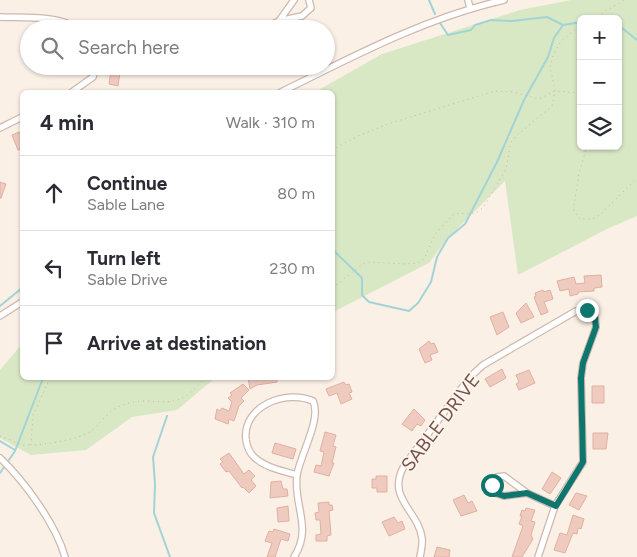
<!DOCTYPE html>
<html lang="en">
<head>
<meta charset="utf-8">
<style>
  :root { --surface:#fff; --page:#f7f7f7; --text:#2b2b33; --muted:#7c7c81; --line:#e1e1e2 }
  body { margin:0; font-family:Figtree,sans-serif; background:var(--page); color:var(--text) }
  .controls { position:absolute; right:15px; top:15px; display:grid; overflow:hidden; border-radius:8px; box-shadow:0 1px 4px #0004 }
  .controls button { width:45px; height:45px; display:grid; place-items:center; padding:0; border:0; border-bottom:1px solid var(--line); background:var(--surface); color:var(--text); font:25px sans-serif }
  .stop { position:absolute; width:15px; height:15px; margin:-11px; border:4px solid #0f766e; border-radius:50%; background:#fff }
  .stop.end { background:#0f766e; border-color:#fff; box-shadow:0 1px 5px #0008 }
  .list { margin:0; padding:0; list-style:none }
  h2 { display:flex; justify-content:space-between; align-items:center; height:65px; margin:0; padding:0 20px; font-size:21px }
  h2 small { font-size:16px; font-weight:400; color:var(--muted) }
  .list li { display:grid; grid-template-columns:32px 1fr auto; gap:15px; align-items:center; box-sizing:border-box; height:75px; padding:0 20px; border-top:1px solid var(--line) }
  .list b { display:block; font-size:19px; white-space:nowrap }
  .list p { margin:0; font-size:16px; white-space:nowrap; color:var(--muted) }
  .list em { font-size:16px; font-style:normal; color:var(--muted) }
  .icon { flex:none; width:28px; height:28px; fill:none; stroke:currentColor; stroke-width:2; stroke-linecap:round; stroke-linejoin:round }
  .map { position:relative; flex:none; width:637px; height:557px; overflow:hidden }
  .search { position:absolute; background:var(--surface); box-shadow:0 1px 4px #0004; left:20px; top:20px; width:315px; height:55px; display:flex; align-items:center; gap:12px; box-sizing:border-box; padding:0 18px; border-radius:28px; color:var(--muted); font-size:19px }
  .panel { position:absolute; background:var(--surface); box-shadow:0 1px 4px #0004; left:20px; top:90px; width:315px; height:290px; border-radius:8px }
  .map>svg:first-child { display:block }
  .green { fill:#d8e8c5; fill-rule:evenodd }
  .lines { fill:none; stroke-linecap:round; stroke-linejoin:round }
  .stream { stroke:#a2d4d5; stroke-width:2 }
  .building { fill:#efcbbf; stroke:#e1b0a0 }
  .minor-casing { stroke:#ceb8af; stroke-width:8 }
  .path { stroke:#d4aea2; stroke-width:1; stroke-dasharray:1 4; stroke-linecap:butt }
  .minor { stroke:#fff; stroke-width:5.5 }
  .route { stroke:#0f766e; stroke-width:6 }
  .labels { text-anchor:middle; stroke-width:4; stroke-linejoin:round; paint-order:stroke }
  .street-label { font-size:19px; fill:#73544c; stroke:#fef4ec }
</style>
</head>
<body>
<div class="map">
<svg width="637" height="557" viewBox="0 0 637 557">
  <rect width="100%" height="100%" fill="#fbf0e6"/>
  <!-- green -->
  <path class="green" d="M571,0h66v216l-28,12 -91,47 -13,-94 -58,58 -18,24 -96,49 -1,-220h-17l67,-38 138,-44zM581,19h37v127h-37z
    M22,344v34h193l-38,32 -45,7 -46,33 -55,5 -31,-17v-68z"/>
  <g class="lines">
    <!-- stream -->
    <path class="stream" d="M429,0l6,14
      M440,23l8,12 23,-5 4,-5 16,-5 21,1 35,-4 16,8
      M618,28h4l15,12
      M332,249l30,29v17l7,7 40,9 9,-8 13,-21 6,-25 11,-19 17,-14 32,-62 27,-62 24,-43 6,-19 9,-13 18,-3
      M0,306l22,-18
      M167,416l-14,41 2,27 -1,29 16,44
      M0,441l15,9
      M0,473l15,-22 28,-73"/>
  </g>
  <!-- building -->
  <path class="building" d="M156,66h18l-16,7z
    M111,70l9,2 -2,14 -9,-2z
    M19,132l1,2 2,-1v16l-4,1 -6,-15z
    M0,182l6,2 -5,14h-1z
    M601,275l1,12 -8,1v3l-16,1v2l-8,2 -1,-7 -9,2 -3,-10 17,-4 2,7 9,-1 -1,-7z
    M543,290l1,2 6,-2 3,9 -9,3 4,10 -7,3 -7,-18 2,-1 -1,-3z
    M526,303l8,14 -13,6 -5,-10z
    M503,312l6,15 -12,8 -7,-18z
    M429,341l2,3 3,-1 4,9 -8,3 2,5 -7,3 -6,-14z
    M502,369l4,9 -16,9 -5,-8z
    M529,370l6,13 -16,7 -3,-6 3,-2 -3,-7z
    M248,378h29v4l-20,3 -7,4z
    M344,382l2,3 3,-1 3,8 -3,1 3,6 -11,5 -4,-11 -8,3 -3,-7z
    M243,384l6,6 -8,8 3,3 -5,5 -5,15 -5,-2 -1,5 -13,-5 2,-10 3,2 2,-3 7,3 3,-9 -4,-4 4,-3 -2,-2z
    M592,386h12v17h-12z
    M414,409l11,11 -4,6 -4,-2 -5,7 -10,-7z
    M325,432l11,3 -3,11 3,1 -4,16h2l-5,13 -15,-4 2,-7 5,1 3,-14 -4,-1z
    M593,433h15l-2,16h-13z
    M275,443l21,6 -3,10 -21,-6z
    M229,453l15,21 5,-4 6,6 -4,4 5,6 -7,7 -6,-6 -1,1 -13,-17 -3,1 -6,-8 3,-2 -3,-3z
    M552,472l9,6 -11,16 -8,-5z
    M376,476h11v16h-10v-4h-5v-9h4z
    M281,481l2,8h4l1,7 -18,2 1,-16z
    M576,493l11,3 -8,14 -10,-5z
    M464,495l4,8 4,-2 5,10 -16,5 -8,-16z
    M329,502v3h3l1,5 -4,1 2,24 -4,1v5h-11v-6l5,-1 -1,-14h-4l-1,-7 4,-1 -1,-9z
    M288,506l1,15 -11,1 -1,-14z
    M526,508l9,2 -4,11 4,1 -4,13 2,4 -11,18h-10l11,-31 -4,-2 3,-8h-2l2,-6 3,1z
    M573,515l11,4 -3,10 -3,-1 -1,6 -4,-1 -8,20 -11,-3 6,-17 7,2z
    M394,517l4,6 4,-2 3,8 -16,7 -7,-14z
    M274,529l16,5 -2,7 -7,-2 -6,18h-8l5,-14 -7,-2 4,-10 4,1z
    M437,547l13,3 -1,7h-15z"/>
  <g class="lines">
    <defs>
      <path id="minor" d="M468,0l2,8
        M0,17c19,1 63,-2 76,12
        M279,21l15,-21
        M262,29l17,-8 23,-5 9,-8 -2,-8
        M72,92l21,-15 3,-11
        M281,92c73,-36 144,-74 223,-92
        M0,128l22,-11
        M0,316l22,-14
        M0,458c24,23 56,66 65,99
        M527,493l-23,3 -9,-3 -3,-8 5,-8 7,-1 23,17 28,13
        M294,557c19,-29 -1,-52 3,-82 3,-20 25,-56 16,-74 -27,-12 -71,5 -67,39 1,7 3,12 8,17 12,11 29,14 43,18
        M420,557c1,-6 3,-13 2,-19 -4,-28 -36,-40 -18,-72l66,-89 13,-12 93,-54 11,-1 8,7 1,10 -13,36 -2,15 2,84 -28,44 -17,51"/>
    </defs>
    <!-- minor casing -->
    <use href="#minor" class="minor-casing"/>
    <!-- path -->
    <path class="path" d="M593,19l31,-19
      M618,93v7
      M587,146l-8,27 -5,33v5l6,8h12l8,-4 37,-37
      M332,150l26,-14 30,-12 107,-33 18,1 26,7 16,-8 26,2
      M332,288l31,-24 7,-2 34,2 14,-1 6,-4 11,-25 19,-20 22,-1 7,-5 23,-39 5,-27 5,-6 36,-30 3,-15 -5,-26 4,-12 7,-12 20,-16
      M50,378l-17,37 -2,30c13,0 50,-6 60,-14 10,-8 17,-20 29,-25 34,-15 54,13 84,-28
      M0,436l23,9h7"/>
    <!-- minor -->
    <use href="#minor" class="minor"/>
  </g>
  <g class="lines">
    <!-- route -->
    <path class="route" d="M492,485l3,8 9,3 23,-3 29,13 27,-44 -2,-84 2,-15 13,-36 -1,-9 -8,-8"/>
  </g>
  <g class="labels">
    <!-- street labels -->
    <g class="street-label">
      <text transform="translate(440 422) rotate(-53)" y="7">SABLE DRIVE</text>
    </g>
  </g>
</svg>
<div class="controls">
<button>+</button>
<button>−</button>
<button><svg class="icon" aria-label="layers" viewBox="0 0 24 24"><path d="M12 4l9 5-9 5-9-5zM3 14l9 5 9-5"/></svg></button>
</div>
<div class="stop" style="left:492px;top:485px"></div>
<div class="stop end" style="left:587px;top:310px"></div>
<div class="search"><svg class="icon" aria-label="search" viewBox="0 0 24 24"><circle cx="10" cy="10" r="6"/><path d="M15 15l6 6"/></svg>Search here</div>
<section class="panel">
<h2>4 min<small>Walk · 310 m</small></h2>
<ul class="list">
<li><svg class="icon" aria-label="ahead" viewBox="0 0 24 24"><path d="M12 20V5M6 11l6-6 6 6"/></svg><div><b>Continue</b><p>Sable Lane</p></div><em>80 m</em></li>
<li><svg class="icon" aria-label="left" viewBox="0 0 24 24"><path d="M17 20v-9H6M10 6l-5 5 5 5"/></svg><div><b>Turn left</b><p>Sable Drive</p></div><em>230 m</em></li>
<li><svg class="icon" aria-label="arrive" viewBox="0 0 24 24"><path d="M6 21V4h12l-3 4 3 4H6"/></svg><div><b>Arrive at destination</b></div></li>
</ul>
</section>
</div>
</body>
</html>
